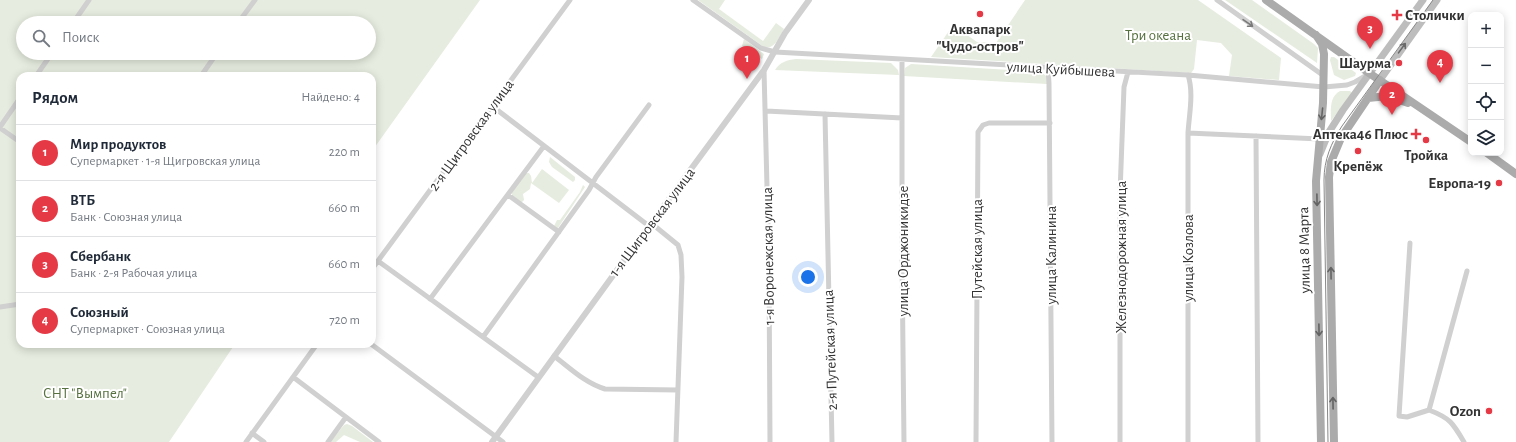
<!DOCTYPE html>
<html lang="ru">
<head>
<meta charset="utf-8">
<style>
  :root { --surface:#fff; --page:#f6f6f7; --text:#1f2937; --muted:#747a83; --line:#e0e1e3; --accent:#e63946 }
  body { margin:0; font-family:"Alegreya Sans",sans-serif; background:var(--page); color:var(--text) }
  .controls { position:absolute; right:12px; top:12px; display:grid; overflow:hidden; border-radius:8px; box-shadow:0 2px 10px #0003 }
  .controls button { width:36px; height:36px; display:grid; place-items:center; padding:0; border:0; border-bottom:1px solid var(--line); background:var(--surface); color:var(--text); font:20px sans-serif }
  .you { position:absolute; left:808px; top:277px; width:14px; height:14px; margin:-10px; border:3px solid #fff; border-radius:50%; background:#1a73e8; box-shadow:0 0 0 6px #1a73e833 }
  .badge { display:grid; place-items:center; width:26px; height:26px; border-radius:50%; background:var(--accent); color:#fff; font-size:13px; font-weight:700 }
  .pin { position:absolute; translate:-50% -33px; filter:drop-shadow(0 1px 2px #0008) }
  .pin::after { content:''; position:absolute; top:21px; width:14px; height:12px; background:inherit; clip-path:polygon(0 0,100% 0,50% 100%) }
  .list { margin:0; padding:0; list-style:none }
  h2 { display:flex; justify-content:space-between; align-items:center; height:52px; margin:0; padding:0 16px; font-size:17px }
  h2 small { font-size:13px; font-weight:400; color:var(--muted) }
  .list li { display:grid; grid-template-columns:26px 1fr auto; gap:12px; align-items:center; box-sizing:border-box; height:56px; padding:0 16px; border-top:1px solid var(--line) }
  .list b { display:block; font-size:15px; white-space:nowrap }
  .list p { margin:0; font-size:13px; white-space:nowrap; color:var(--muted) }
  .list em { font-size:13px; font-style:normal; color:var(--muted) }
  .icon { flex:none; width:22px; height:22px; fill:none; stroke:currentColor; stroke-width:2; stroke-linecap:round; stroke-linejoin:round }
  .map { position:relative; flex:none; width:1516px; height:442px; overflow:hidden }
  .search { position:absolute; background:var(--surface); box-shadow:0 2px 10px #0003; left:16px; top:16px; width:360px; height:44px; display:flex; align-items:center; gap:10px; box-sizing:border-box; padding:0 14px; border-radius:22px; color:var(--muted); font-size:15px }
  .panel { position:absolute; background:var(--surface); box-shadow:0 2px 10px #0003; left:16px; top:72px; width:360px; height:276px; border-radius:12px }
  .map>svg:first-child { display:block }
  .green { fill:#e6ecdf; fill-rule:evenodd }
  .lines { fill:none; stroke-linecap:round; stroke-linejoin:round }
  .minor { stroke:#d0d0d0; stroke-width:5 }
  .tertiary { stroke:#d0d0d0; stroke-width:6 }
  .secondary { stroke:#bdbdbd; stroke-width:7 }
  .primary { stroke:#ababab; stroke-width:8 }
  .tram { stroke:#888; stroke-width:1 }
  .oneway { stroke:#7a7a7a }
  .oneway2 { stroke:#6a6a6a }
  .oneway3 { stroke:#636363 }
  .poi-dot { fill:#e63946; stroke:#fff; stroke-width:1.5 }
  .labels { text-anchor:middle; stroke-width:4; stroke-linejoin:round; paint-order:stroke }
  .poi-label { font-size:15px; font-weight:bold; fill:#333; stroke:#fff; text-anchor:end }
  .park-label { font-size:15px; fill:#56703f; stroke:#fff }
  .street-label { font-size:15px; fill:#333; stroke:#fff }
</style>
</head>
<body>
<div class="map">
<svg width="1516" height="442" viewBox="0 0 1516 442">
  <rect width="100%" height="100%" fill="#fff"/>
  <!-- green -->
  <path class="green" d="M0,0h480l-108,151v-75h-352v268h215l-66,98h-169zM23,23h346v30h-346z
    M698,0h27l-6,9 44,32 13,-18 8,6c-5,8 -9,21 -20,18z
    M1025,0h173l83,58 -2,22 -50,-4 3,-21 -11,-12 -24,-3 -3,29 -3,4 -260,-16 22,-32 24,17 19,1z
    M1225,0h27l62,44 4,4 -1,15z
    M744,39l20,15 -2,5 -20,-13z
    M1331,57h3l22,16 -1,3 -11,4 -10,-5 -4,-15z
    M796,59l95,4 7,7 1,5 -124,-5c5,-8 12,-10 21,-11z
    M911,64l130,8 5,4 1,8 -143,-8 1,-8z
    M1340,91h10l2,2 -21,28c0,-11 -2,-24 9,-30z
    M550,157l25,20v3l-2,2 -21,-15 -3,-5z
    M542,169l27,21 -10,13 -28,-20 -1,6 -7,5 1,6 -3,3 -9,-7v-4l14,-19h3l2,3 1,7z
    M583,185l2,2 -27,41h-3l-1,-2 3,-6h3l20,-28z
    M347,424l5,2 21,16h-13l-16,-7 -8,7h-6l14,-17z"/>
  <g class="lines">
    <!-- minor -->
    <path class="minor" d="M693,0l68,48 14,4 413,23 136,12 23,-2 8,-3 12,-7
      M1217,0l107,76
      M73,23l16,-23
      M238,23l17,-23
      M902,60v197l2,185
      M1048,68l1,16 3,358
      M764,70l5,195 1,177
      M1188,75c6,18 1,40 0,58v309
      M36,76l16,-23
      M201,76l16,-23
      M492,106l157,120
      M766,111l136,7
      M825,114l7,328
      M0,127l20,-29
      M0,128l20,14
      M1188,133l132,6
      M1256,136l2,306
      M508,195l51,37
      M651,223l27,22 3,10 1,22 -6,165
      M1410,243l-11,173 8,1 22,-7 38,-139
      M378,261l160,116
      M372,269l198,-269
      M430,299l114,-153
      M0,307l20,-3
      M483,337l106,-147 7,-13 53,-72
      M371,344l132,98
      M554,356c16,12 31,27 51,33l73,1
      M293,377l86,65
      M1429,410c21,8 24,13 35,32
      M252,433l12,9
      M246,442l71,-98
      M328,442l18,-25
      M976,442l2,-310 5,-7 6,-2h61
      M1120,442v-249l4,-106 4,-15"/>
    <!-- tertiary -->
    <path class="tertiary" d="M492,442l157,-216 115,-156 21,-37 24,-33"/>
    <!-- secondary -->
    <path class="secondary" d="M1380,80l57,-80
      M1320,154l9,-22 14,-22 80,-110"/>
    <!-- primary -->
    <path class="primary" d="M1266,0l103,73 102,69
      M1316,35l6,9 2,10 -1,49 -7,78 5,261
      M1368,98l20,-2 20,7
      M1487,153l29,21
      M1334,442l-5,-265 2,-15 10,-24 39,-58"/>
    <!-- tram -->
    <path class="tram" d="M1328,442l-4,-262c0,-20 7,-37 18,-54l91,-126"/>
  </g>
  <!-- one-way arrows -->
  <defs><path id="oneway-shaft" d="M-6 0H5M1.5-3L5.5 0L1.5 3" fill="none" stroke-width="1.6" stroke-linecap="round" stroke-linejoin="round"/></defs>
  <use class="oneway" href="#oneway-shaft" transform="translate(1248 23) rotate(35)"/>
  <use class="oneway2" href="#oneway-shaft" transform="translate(1402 48) rotate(-54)"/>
  <g class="oneway3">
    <use href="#oneway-shaft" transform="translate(1322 114) rotate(96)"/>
    <use href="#oneway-shaft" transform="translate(1317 200) rotate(89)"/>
    <use href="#oneway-shaft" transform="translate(1331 273) rotate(-91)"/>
    <use href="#oneway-shaft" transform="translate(1319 330) rotate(89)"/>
    <use href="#oneway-shaft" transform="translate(1333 403) rotate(-91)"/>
  </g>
  <!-- markers -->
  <g class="poi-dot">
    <circle cx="980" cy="14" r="4"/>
    <path d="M1395 9h4v4h4v4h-4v4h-4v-4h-4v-4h4z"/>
    <circle cx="1399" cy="63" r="4"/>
    <path d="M1414 128h4v4h4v4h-4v4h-4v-4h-4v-4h4z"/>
    <circle cx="1426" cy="140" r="4"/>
    <circle cx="1358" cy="151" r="4"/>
    <circle cx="1499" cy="183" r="4"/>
    <circle cx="1489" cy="411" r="4"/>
  </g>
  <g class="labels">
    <!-- poi labels -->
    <g class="poi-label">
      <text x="1405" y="20" text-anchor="start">Столички</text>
      <text x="980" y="34" text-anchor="middle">Аквапарк<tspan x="980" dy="17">"Чудо-остров"</tspan></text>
      <text x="1391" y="68">Шаурма</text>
      <text x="1408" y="139">Аптека46 Плюс</text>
      <text x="1426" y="160" text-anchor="middle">Тройка</text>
      <text x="1358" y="171" text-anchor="middle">Крепёж</text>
      <text x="1491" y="188">Европа-19</text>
      <text x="1481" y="416">Ozon</text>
    </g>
    <!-- park labels -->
    <g class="park-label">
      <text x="1158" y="40">Три океана</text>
      <text x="85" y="398">СНТ "Вымпел"</text>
    </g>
    <!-- street labels -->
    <g class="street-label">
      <text transform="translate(1061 69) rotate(3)" y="5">улица Куйбышева</text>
      <text transform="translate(471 135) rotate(-54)" y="5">2-я Щигровская улица</text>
      <text transform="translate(652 222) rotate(-53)" y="5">1-я Щигровская улица</text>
      <text transform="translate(977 249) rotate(-90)" y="5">Путейская улица</text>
      <text transform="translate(1304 250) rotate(-91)" y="5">улица 8 Марта</text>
      <text transform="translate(903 251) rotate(-90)" y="5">улица Орджоникидзе</text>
      <text transform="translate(1051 255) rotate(-90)" y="5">улица Калинина</text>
      <text transform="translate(768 256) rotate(-91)" y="5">1-я Воронежская улица</text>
      <text transform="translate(1121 257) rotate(-90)" y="5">Железнодорожная улица</text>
      <text transform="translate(1188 258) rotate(-90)" y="5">улица Козлова</text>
      <text transform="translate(830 350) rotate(-92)" y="5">2-я Путейская улица</text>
    </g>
  </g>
</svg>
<div class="controls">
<button>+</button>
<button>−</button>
<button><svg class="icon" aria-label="locate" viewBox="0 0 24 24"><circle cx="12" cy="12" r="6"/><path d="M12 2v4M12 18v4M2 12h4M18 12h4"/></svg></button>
<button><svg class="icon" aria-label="layers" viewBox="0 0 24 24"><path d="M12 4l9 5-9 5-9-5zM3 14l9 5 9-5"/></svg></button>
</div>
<div class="you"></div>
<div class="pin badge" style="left:747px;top:79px">1</div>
<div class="pin badge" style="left:1392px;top:115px">2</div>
<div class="pin badge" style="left:1370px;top:49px">3</div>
<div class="pin badge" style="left:1440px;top:83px">4</div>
<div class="search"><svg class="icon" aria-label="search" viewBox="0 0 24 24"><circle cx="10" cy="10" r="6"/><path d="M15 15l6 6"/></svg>Поиск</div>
<section class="panel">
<h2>Рядом<small>Найдено: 4</small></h2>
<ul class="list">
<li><span class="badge">1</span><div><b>Мир продуктов</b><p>Супермаркет · 1-я Щигровская улица</p></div><em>220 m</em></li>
<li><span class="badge">2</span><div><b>ВТБ</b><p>Банк · Союзная улица</p></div><em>660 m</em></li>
<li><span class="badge">3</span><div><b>Сбербанк</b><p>Банк · 2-я Рабочая улица</p></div><em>660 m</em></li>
<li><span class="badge">4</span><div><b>Союзный</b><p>Супермаркет · Союзная улица</p></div><em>720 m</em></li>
</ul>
</section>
</div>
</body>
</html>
